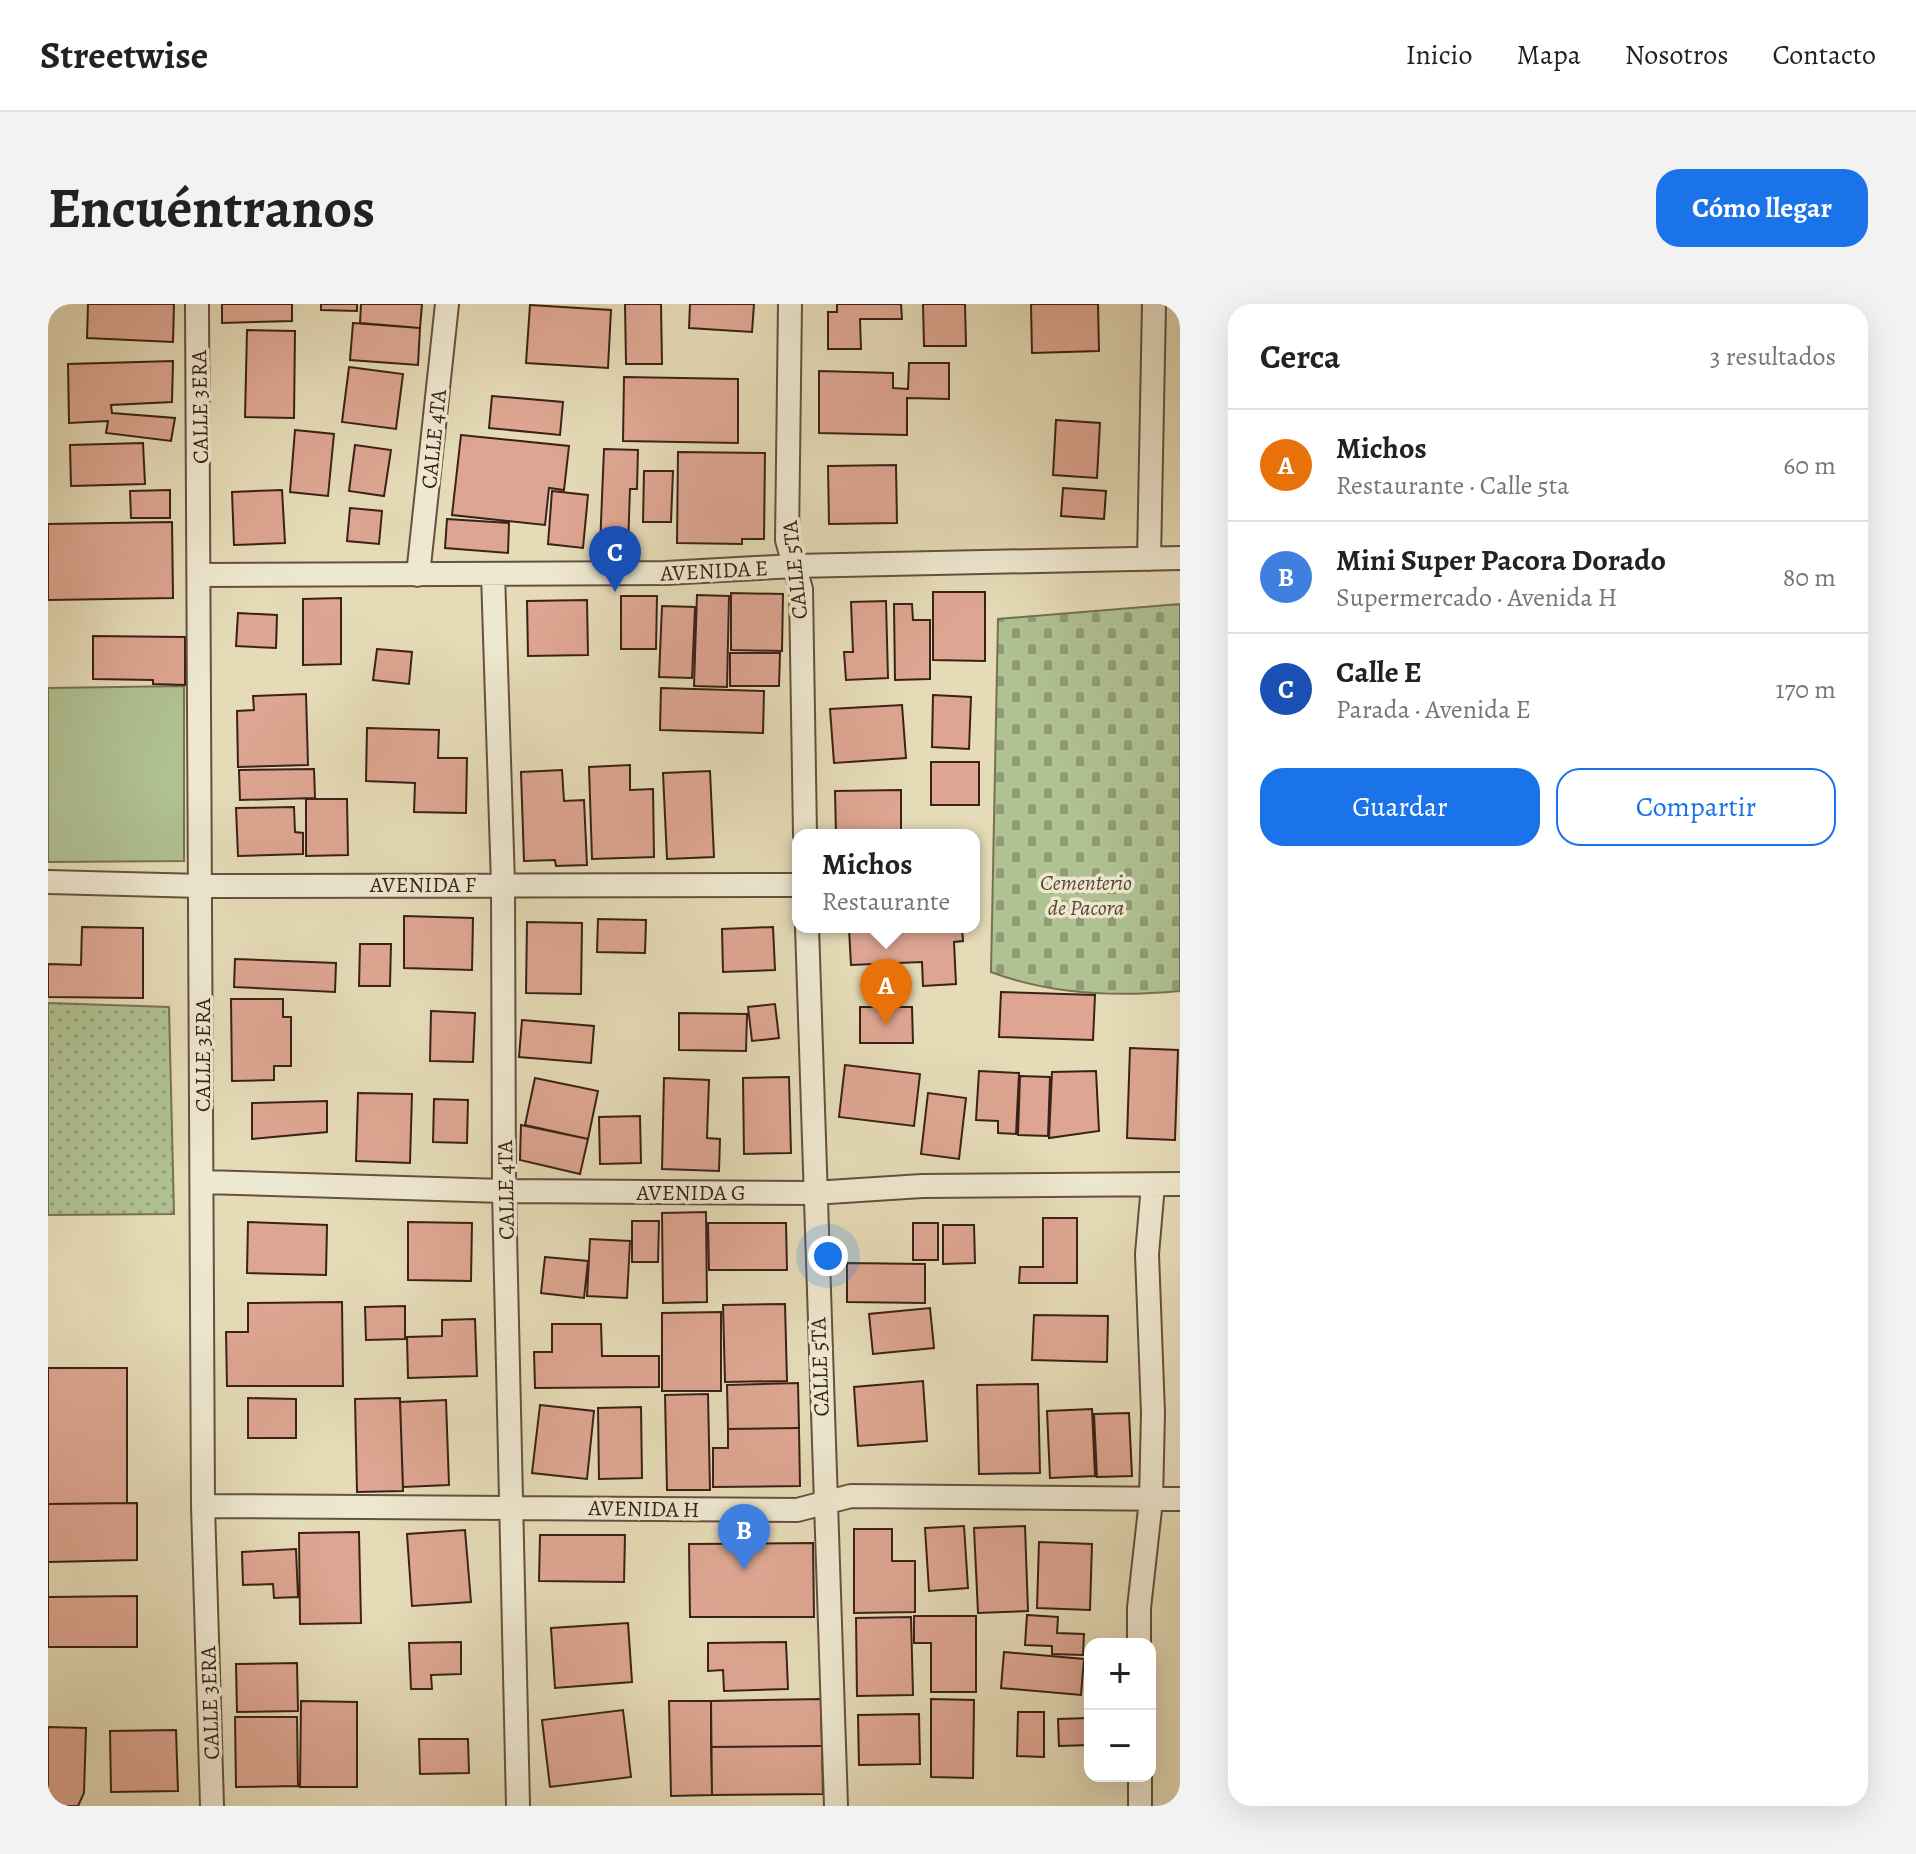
<!DOCTYPE html>
<html lang="es">
<head>
<meta charset="utf-8">
<style>
  :root { --surface:#fff; --page:#f2f2f2; --text:#222; --muted:#767676; --line:#e0e0e0; --accent:#1a73e8 }
  body { margin:0; font-family:Alegreya,serif; background:var(--page); color:var(--text) }
  .controls { position:absolute; right:24px; bottom:24px; display:grid; overflow:hidden; border-radius:16px; box-shadow:0 8px 32px #0002 }
  .controls button { width:72px; height:72px; display:grid; place-items:center; padding:0; border:0; border-bottom:2px solid var(--line); background:var(--surface); color:var(--text); font:40px sans-serif }
  .you { position:absolute; left:780px; top:952px; width:28px; height:28px; margin:-20px; border:6px solid #fff; border-radius:50%; background:#1a73e8; box-shadow:0 0 0 12px #1a73e833 }
  .badge { display:grid; place-items:center; width:52px; height:52px; border-radius:50%; background:var(--accent); color:#fff; font-size:26px; font-weight:700 }
  .pin { position:absolute; translate:-50% -66px; filter:drop-shadow(0 2px 4px #0008) }
  .pin::after { content:''; position:absolute; top:42px; width:28px; height:24px; background:inherit; clip-path:polygon(0 0,100% 0,50% 100%) }
  .popup { position:absolute; left:744px; top:525px; width:188px; height:104px; box-sizing:border-box; display:grid; place-content:center; border-radius:16px; background:var(--surface); filter:drop-shadow(0 2px 6px #0005); font-size:26px; white-space:nowrap; color:var(--muted) }
  .popup b { font-size:30px; color:var(--text) }
  .popup::after { content:''; position:absolute; left:50%; top:100%; margin-left:-16px; border:16px solid transparent; border-top-color:var(--surface) }
  .list { margin:0; padding:0; list-style:none }
  h2 { display:flex; justify-content:space-between; align-items:center; height:104px; margin:0; padding:0 32px; font-size:34px }
  h2 small { font-size:26px; font-weight:400; color:var(--muted) }
  .list li { display:grid; grid-template-columns:52px 1fr auto; gap:24px; align-items:center; box-sizing:border-box; height:112px; padding:0 32px; border-top:2px solid var(--line) }
  .list b { display:block; font-size:30px; white-space:nowrap }
  .list p { margin:0; font-size:26px; white-space:nowrap; color:var(--muted) }
  .list em { font-size:26px; font-style:normal; color:var(--muted) }
  .actions { display:flex; gap:16px; padding:24px 32px }
  .actions a { flex:1; padding:18px 0; border:2px solid var(--accent); border-radius:24px; text-align:center; font-size:28px; color:var(--accent) }
  .actions .main { background:var(--accent); color:#fff }
  .map { position:relative; flex:none; width:1132px; height:1502px; overflow:hidden; border-radius:24px }
  header { display:flex; align-items:center; gap:48px; box-sizing:border-box; height:112px; padding:0 40px; background:var(--surface); border-bottom:2px solid var(--line) }
  header strong { font-size:38px }
  nav { display:flex; gap:44px; margin-inline-start:auto; font-size:28px }
  .intro { display:flex; align-items:center; justify-content:space-between; box-sizing:border-box; height:192px; padding:0 48px }
  h1 { margin:0; font-size:56px }
  .button { padding:20px 36px; border-radius:24px; background:var(--accent); color:#fff; font-size:28px; font-weight:700 }
  main { display:flex; gap:48px; padding:0 48px }
  aside { flex:1; background:var(--surface); border-radius:24px; box-shadow:0 8px 32px #0002 }
  .map>svg:first-child { display:block }
  .grass { fill:#b0c192; stroke:#767154; stroke-width:2 }
  .cemetery { fill:url(#cemetery-stones); stroke:#767154; stroke-width:2 }
  .park { fill:url(#park-dots); stroke:#767154; stroke-width:2 }
  .building { fill:#dea692; stroke:#3b2117; stroke-width:2 }
  .lines { fill:none; stroke-linecap:round; stroke-linejoin:round }
  .minor-casing { stroke:#66503f; stroke-width:26 }
  .minor { stroke:#eee8d0; stroke-width:22 }
  .labels { text-anchor:middle; stroke-width:7; stroke-linejoin:round; paint-order:stroke }
  .street-label { font-size:22px; fill:#3b2117; stroke:#eee8d0 }
  .park-label { font-size:22px; font-style:italic; fill:#584936; stroke:#eee8d0 }
</style>
</head>
<body>
<header>
<strong>Streetwise</strong>
<nav><a>Inicio</a><a>Mapa</a><a>Nosotros</a><a>Contacto</a></nav>
</header>
<div class="intro"><h1>Encuéntranos</h1><a class="button">Cómo llegar</a></div>
<main>
<div class="map">
<svg width="1132" height="1502" viewBox="0 0 1132 1502">
  <defs>
    <pattern id="cemetery-stones" width="16" height="16" patternUnits="userSpaceOnUse" patternTransform="scale(2)"><rect width="16" height="16" fill="#b0c192"/><path d="M2 7V4a2 2 0 0 1 4 0v3zM10 15v-3a2 2 0 0 1 4 0v3z" fill="#909c76"/></pattern>
    <pattern id="park-dots" width="8" height="8" patternUnits="userSpaceOnUse" patternTransform="scale(2)"><rect width="8" height="8" fill="#b0c192"/><path d="M2 2h.1M6 6h.1" fill="none" stroke="#909c76" stroke-width="1.8" stroke-linecap="round"/></pattern>
  </defs>
  <rect width="100%" height="100%" fill="#e5dbb7"/>
  <filter id="stains"><feTurbulence type="fractalNoise" baseFrequency=".0025" numOctaves="4"/><feColorMatrix values="0 0 0 0 .2 0 0 0 0 .09 0 0 0 0 .02 0 0 0 .5 -.17"/></filter>
  <radialGradient id="worn" r=".72"><stop offset=".6" stop-color="#630" stop-opacity="0"/><stop offset="1" stop-color="#630" stop-opacity=".3"/></radialGradient>
  <!-- grass -->
  <path class="grass" d="M136,382v175l-136,1v-174z"/>
  <!-- cemetery -->
  <path class="cemetery" d="M1132,300v387c-62,6 -131,3 -189,-19l7,-353z"/>
  <!-- park -->
  <path class="park" d="M0,699l121,4 5,207 -126,1z"/>
  <!-- building -->
  <path class="building" d="M40,0h86l-1,38 -86,-4z
    M174,0h70v17l-70,2z
    M273,0h36v7l-36,-1z
    M313,0h61l-2,24 -60,-5z
    M577,0h36l1,60h-36z
    M642,0h64l-2,28 -63,-4z
    M789,0h64l1,15h-42l1,30h-33v-37h9z
    M875,0h42l1,42h-42z
    M983,0h67l1,47 -67,2z
    M482,1l81,5 -3,58 -82,-5z
    M305,19l67,5 -2,37 -68,-5z
    M199,26l48,1 -1,87 -49,-1z
    M125,57l-1,41 -61,3 1,8 63,5 -4,23 -65,-8 2,-12 -39,2 -1,-59z
    M861,59h40v36l-42,-1v37l-88,-2v-62l74,2v15l15,1z
    M301,63l54,7 -7,55 -54,-7z
    M576,73l114,2v64l-115,-2z
    M444,92l71,6 -3,33 -71,-7z
    M1008,116l44,3 -3,55 -44,-3z
    M247,126l39,4 -6,62 -38,-4z
    M413,131l108,11 -5,44 -15,-2 -4,37 -93,-10z
    M95,139l2,41 -74,2 -1,-41z
    M307,141l36,5 -7,46 -35,-5z
    M556,145l34,1 -1,39h-7l-2,58 -28,-1z
    M630,148l87,1 -1,86h-22v5l-65,-1z
    M848,161l1,58 -68,1 -1,-58z
    M596,167h29l-2,51h-28z
    M1015,184l43,3 -2,28 -43,-3z
    M122,186v28h-39l-1,-27z
    M234,186l3,53 -51,2 -2,-53z
    M504,187l36,4 -5,53 -35,-4z
    M302,204l32,3 -3,33 -32,-3z
    M399,215l62,4 -1,30 -63,-5z
    M124,218l1,76 -125,2v-76z
    M885,288h52v69l-52,-1z
    M683,289l52,1 -1,57 -51,-1z
    M649,291l32,1 -2,91 -33,-1z
    M573,292h36l-1,53h-35z
    M293,294v66l-38,1v-66z
    M539,296l1,55 -60,1 -1,-55z
    M838,297l2,77 -42,2 -2,-28h9l-2,-50z
    M846,300h18l1,16h17v59l-35,1z
    M614,302l33,1 -3,71 -33,-1z
    M190,309l39,2 -1,33 -40,-2z
    M45,332l92,1v48l-32,-1v-4l-60,-1z
    M329,345l35,3 -3,32 -36,-4z
    M682,349h50l-1,33h-49z
    M613,384l103,3 -1,42 -103,-3z
    M258,390l2,71 -70,2 -1,-56 17,-1 -1,-14z
    M885,391l38,2 -2,52 -37,-2z
    M854,401l4,53 -72,5 -4,-54z
    M319,424l72,2 -1,28h29l-1,55 -52,-1 1,-29 -49,-2z
    M883,458h48v43h-48z
    M582,461v25l23,-1 1,68 -62,2 -3,-92z
    M266,465l1,29 -75,2 -1,-30z
    M514,466l2,31 20,-1 3,65 -31,1 -1,-6 -31,1 -3,-89z
    M662,467l4,86 -47,2 -4,-86z
    M853,486v45h-65l-1,-44z
    M258,495h41l1,56 -42,1z
    M246,503l1,25 8,1v21l-65,2 -2,-48z
    M356,612l69,2 -1,52 -68,-2z
    M550,615l48,1 -1,33 -48,-1z
    M479,618l55,1 -1,71 -55,-1z
    M34,623l61,1v70l-95,-1v-33l33,1z
    M725,623l2,43 -52,2 -1,-43z
    M914,623l1,14 -9,1 2,42 -33,2 -1,-24 -71,3 -2,-36z
    M312,640h31l-1,42h-31z
    M187,655l101,4 -1,29 -101,-5z
    M953,688l94,3 -2,45 -94,-3z
    M183,695h52v18h8v49h-17v14l-42,1z
    M727,700l4,34 -27,3 -4,-34z
    M812,703h52l1,36h-53z
    M383,707l44,2 -2,49 -43,-1z
    M631,709l68,1 -1,37 -67,-1z
    M474,716l72,6 -3,37 -72,-6z
    M1082,744l48,2 -3,90 -48,-2z
    M797,761l75,9 -6,52 -75,-9z
    M931,767l40,2 -3,61 -18,-1v-12l-22,-1z
    M1048,767l3,60 -50,7 3,-66z
    M972,772l30,1 -2,59 -30,-1z
    M741,773l2,76 -47,1 -1,-76z
    M487,774l63,13 -10,48 -63,-14z
    M616,774l45,2 -2,58 13,1 -1,32 -57,-2z
    M310,789l54,1 -2,69 -54,-2z
    M880,789l38,5 -7,61 -38,-5z
    M386,795l34,1 -1,43 -34,-1z
    M279,797v31l-75,7v-36z
    M592,812l1,47 -41,1 -1,-47z
    M473,821l67,14 -8,35 -60,-14z
    M658,908l1,90 -44,1 -1,-90z
    M995,914h34v65h-58l1,-16h23z
    M584,917h27l-1,41h-26z
    M200,918l79,3 -1,50 -79,-2z
    M360,918l64,1 -1,58 -63,-1z
    M660,919h78l1,47h-78z
    M865,919h25v37h-25z
    M895,921h31l1,38 -32,1z
    M542,935l40,2 -3,57 -40,-2z
    M497,953l43,4 -4,37 -43,-5z
    M799,959l78,1v39l-78,-1z
    M294,998l1,84h-116l-1,-54h22v-29z
    M737,1000l2,77 -62,1 -2,-77z
    M357,1002v33l-39,1 -1,-33z
    M882,1004l4,40 -61,6 -4,-40z
    M673,1008v79h-59v-78z
    M986,1011l74,1 -1,46 -75,-2z
    M427,1015l2,57 -69,2 -1,-41 35,-1v-16z
    M504,1020h49l1,32h57v31l-124,1 -1,-36h18z
    M0,1064h79v135l-79,1z
    M875,1077l4,60 -69,5 -4,-59z
    M750,1079l1,45 -71,1 -1,-44z
    M990,1080l2,89 -61,1 -2,-89z
    M660,1090l2,96h-43l-2,-95z
    M200,1094l48,1v39h-48z
    M352,1094l3,93 -46,1 -2,-93z
    M398,1096l3,85 -46,2 -3,-85z
    M492,1101l54,6 -7,68 -55,-6z
    M593,1103l1,71 -43,1 -1,-71z
    M1044,1105l3,67 -45,2 -3,-67z
    M1081,1109l3,63 -35,1 -3,-63z
    M751,1124l1,58 -87,1v-39h15v-19z
    M89,1199v57l-89,2v-58z
    M916,1222l4,62 -39,3 -4,-63z
    M977,1222l3,85 -50,2 -4,-85z
    M806,1225h38v32h23v51l-61,1z
    M417,1226l6,72 -59,4 -5,-72z
    M311,1228l2,91 -61,1 -1,-91z
    M492,1231h85l-1,47 -85,-1z
    M991,1238l53,2 -2,66 -53,-2z
    M765,1239l1,74h-124l-1,-73z
    M248,1245l2,48 -24,1 -1,-14 -30,1 -1,-33z
    M0,1258v35l89,-1v51h-89z
    M979,1311l31,2 -1,16 27,1 -1,21 -31,-1v-8l-27,-1z
    M866,1312h62v76h-45v-49h-17z
    M863,1313l2,78 -56,1 -1,-78z
    M580,1319l4,59 -77,6 -4,-60z
    M413,1338v32l-30,1 1,14h-21l-2,-46z
    M738,1338l2,47 -64,2 -1,-21 -15,1v-28z
    M956,1348l80,7 -3,36 -80,-7z
    M249,1359l1,48 -61,1 -1,-48z
    M773,1395l1,47 -111,1v-46z
    M883,1395l43,1 -1,78 -42,-1z
    M253,1397l56,1v85h-57z
    M621,1397h42l1,94 -41,1z
    M575,1406l8,67 -81,10 -8,-67z
    M970,1408h26v45l-27,-1z
    M871,1410l1,50 -61,1 -1,-50z
    M187,1413h62l1,69 -62,1z
    M1041,1414l1,27 -31,1 -1,-27z
    M0,1423l38,1 -2,65 -6,13h-30z
    M128,1426l2,61 -67,1 -1,-61z
    M371,1435h49l1,34 -49,1z
    M774,1442l1,48 -111,1 -1,-48z"/>
  <g class="lines">
    <defs>
      <path id="minor" d="M149,0l6,1202 9,300
        M742,0l-3,236 14,49 4,246
        M1101,255l5,-255
        M445,270l10,310 1,307 14,615
        M153,271l465,-2 128,-7 386,-8
        M370,271l29,-271
        M0,578l154,4 596,-1
        M759,623l29,879
        M154,878l302,9 309,2 109,-7 258,-2
        M155,1202l594,4 54,-14 329,3
        M1091,1340v-36l12,-108 2,-87 -6,-159 6,-69
        M1092,1472v30"/>
    </defs>
    <!-- minor casing -->
    <use href="#minor" class="minor-casing"/>
    <!-- minor -->
    <use href="#minor" class="minor"/>
  </g>
  <g class="labels">
    <!-- street labels -->
    <g class="street-label">
      <text transform="translate(151 103) rotate(-91)" y="8">CALLE 3ERA</text>
      <text transform="translate(385 135) rotate(-84)" y="8">CALLE 4TA</text>
      <text transform="translate(666 266) rotate(-3)" y="8">AVENIDA E</text>
      <text transform="translate(746 266) rotate(-96)" y="8">CALLE 5TA</text>
      <text x="375" y="588">AVENIDA F</text>
      <text transform="translate(154 751) rotate(-90)" y="8">CALLE 3ERA</text>
      <text transform="translate(457 886) rotate(-91)" y="8">CALLE 4TA</text>
      <text x="643" y="896">AVENIDA G</text>
      <text transform="translate(771 1063) rotate(-92)" y="8">CALLE 5TA</text>
      <text transform="translate(596 1204) rotate(1)" y="8">AVENIDA H</text>
      <text transform="translate(161 1399) rotate(-92)" y="8">CALLE 3ERA</text>
    </g>
    <!-- park labels -->
    <g class="park-label">
      <text x="1038" y="586">Cementerio<tspan x="1038" dy="25">de Pacora</tspan></text>
    </g>
  </g>
  <rect width="100%" height="100%" filter="url(#stains)"/>
  <rect width="100%" height="100%" fill="url(#worn)"/>
</svg>
<div class="controls">
<button>+</button>
<button>−</button>
</div>
<div class="you"></div>
<div class="pin badge" style="left:838px;top:721px;background:#e8710a">A</div>
<div class="popup"><b>Michos</b>Restaurante</div>
<div class="pin badge" style="left:696px;top:1266px;background:#3f7fe0">B</div>
<div class="pin badge" style="left:567px;top:288px;background:#1a4fb4">C</div>
</div>
<aside>
<h2>Cerca<small>3 resultados</small></h2>
<ul class="list">
<li><span class="badge" style="background:#e8710a">A</span><div><b>Michos</b><p>Restaurante · Calle 5ta</p></div><em>60 m</em></li>
<li><span class="badge" style="background:#3f7fe0">B</span><div><b>Mini Super Pacora Dorado</b><p>Supermercado · Avenida H</p></div><em>80 m</em></li>
<li><span class="badge" style="background:#1a4fb4">C</span><div><b>Calle E</b><p>Parada · Avenida E</p></div><em>170 m</em></li>
</ul>
<div class="actions"><a class="main">Guardar</a><a>Compartir</a></div>
</aside>
</main>
</body>
</html>
